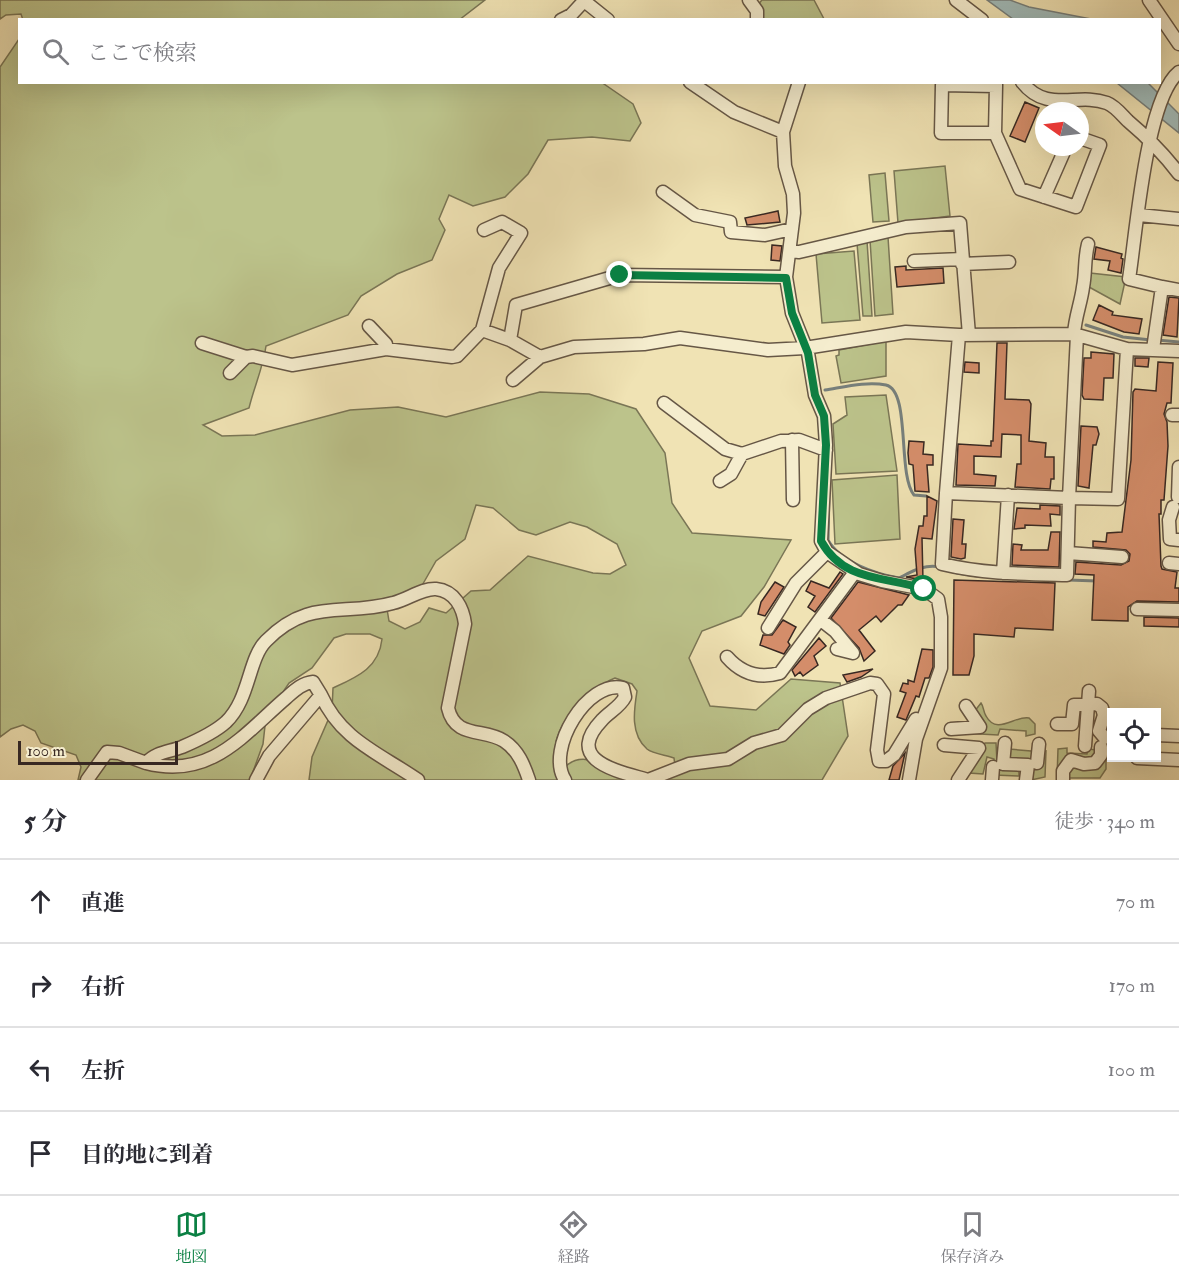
<!DOCTYPE html>
<html lang="ja">
<head>
<meta charset="utf-8">
<style>
  :root { --surface:#fff; --page:#f7f7f7; --text:#2b2b33; --muted:#7c7c81; --line:#e1e1e2; --accent:#0b8043 }
  body { margin:0; font-family:"IM FELL Double Pica","Noto Serif JP",serif; background:var(--page); color:var(--text) }
  .controls { position:absolute; right:18px; bottom:18px; display:grid; overflow:hidden; border-radius:0px; box-shadow:0 6px 24px #0002 }
  .controls button { width:54px; height:54px; display:grid; place-items:center; padding:0; border:0; border-bottom:2px solid var(--line); background:var(--surface); color:var(--text); font:30px sans-serif }
  .compass { position:absolute; left:1035px; top:102px; width:54px; height:54px; border-radius:50%; background:var(--surface); box-shadow:0 6px 24px #0002; rotate:284deg }
  .scale { position:absolute; left:18px; bottom:15px; width:160px; box-sizing:border-box; padding-left:6px; border:3px solid #382822; border-top:0; font-size:16px; line-height:21px; white-space:nowrap; color:#382822; -webkit-text-stroke:4px #f5edce; paint-order:stroke }
  .stop { position:absolute; width:18px; height:18px; margin:-14px; border:4px solid #0b8043; border-radius:50%; background:#fff }
  .stop.end { background:#0b8043; border-color:#fff; box-shadow:0 2px 6px #0008 }
  .list { margin:0; padding:0; list-style:none }
  h2 { display:flex; justify-content:space-between; align-items:center; height:78px; margin:0; padding:0 24px; font-size:26px }
  h2 small { font-size:20px; font-weight:400; color:var(--muted) }
  .list li { display:grid; grid-template-columns:39px 1fr auto; gap:18px; align-items:center; box-sizing:border-box; height:84px; padding:0 24px; border-top:2px solid var(--line) }
  .list b { display:block; font-size:22px; white-space:nowrap }
  .list em { font-size:20px; font-style:normal; color:var(--muted) }
  .icon { flex:none; width:33px; height:33px; fill:none; stroke:currentColor; stroke-width:2; stroke-linecap:round; stroke-linejoin:round }
  .map { position:relative; flex:none; width:1179px; height:780px; overflow:hidden }
  .search { position:absolute; background:var(--surface); box-shadow:0 6px 24px #0002; left:18px; right:18px; top:18px; height:66px; display:flex; align-items:center; gap:15px; box-sizing:border-box; padding:0 21px; border-radius:0px; color:var(--muted); font-size:22px }
  .sheet { height:414px; background:var(--surface) }
  nav { display:flex; justify-content:space-around; align-items:center; box-sizing:border-box; height:84px; border-top:2px solid var(--line); background:var(--surface); font-size:16px; color:var(--muted) }
  nav a { display:grid; justify-items:center; gap:3px }
  nav .on { color:var(--accent) }
  .map>svg:first-child { display:block }
  .green { fill:#bcc38b; stroke:#7a7656; stroke-width:1.5; fill-rule:evenodd }
  .water { fill:#a1bbb9; stroke:#77807d; stroke-width:1.5 }
  .lines { fill:none; stroke-linecap:round; stroke-linejoin:round }
  .stream { stroke:#77807d; stroke-width:3 }
  .building { fill:#d48d6a; stroke:#382822; stroke-width:1.5 }
  .minor-casing { stroke:#665746; stroke-width:15 }
  .minor { stroke:#f5edce; stroke-width:12 }
  .route { stroke:#0b8043; stroke-width:8 }
</style>
</head>
<body>
<div class="map">
<svg width="1179" height="780" viewBox="0 0 1179 780">
  <rect width="100%" height="100%" fill="#f0e3b4"/>
  <filter id="stains"><feTurbulence type="fractalNoise" baseFrequency=".00333" numOctaves="4"/><feColorMatrix values="0 0 0 0 .2 0 0 0 0 .09 0 0 0 0 .02 0 0 0 .5 -.17"/></filter>
  <radialGradient id="worn" r=".72"><stop offset=".6" stop-color="#630" stop-opacity="0"/><stop offset="1" stop-color="#630" stop-opacity=".3"/></radialGradient>
  <!-- green -->
  <path class="green" d="M0,0h485l-26,20h-436l-2,-6 -15,1 -6,4z
    M762,0h52l10,19h-66l-3,-11z
    M19,39l1,43h581l32,22 8,19 -11,18 -38,-4 -44,3 -20,34 -23,23 -32,9 -24,-11 -10,24 6,11 -13,30 -35,14 -36,22 -13,19 -82,31c-3,22 -12,41 -17,62l-46,17 19,11 33,-1 95,-25 48,-3 48,10 94,-25 49,2 47,15 29,44 7,50 20,30 99,7 -27,47 -23,29 -39,15 -13,27 21,48 46,4 35,-31 49,4 8,53 -26,44h-513l3,-23 20,-46 1,-23c24,-11 46,-20 49,-49l-12,-5h-24l-12,4 -22,30 -23,15 -23,34 -3,27 -13,36h-172l3,-13 -5,-12 -35,-12 -6,-12 -12,-6 -12,4 -11,8v-670zM476,505l17,3 26,22 17,5 34,-13 17,5 30,17 9,21 -16,9 -17,-1 -65,-17 -38,34 -19,1 -25,22 -17,-5 -9,14 -15,7 -16,-8 -3,-18 34,-14 16,-28 29,-22zM615,678l17,6 5,7c-3,19 -7,43 10,58 6,5 19,6 27,9l1,8c-12,3 -25,10 -37,11 -23,3 -48,-32 -72,-11l-8,-2c-14,-33 30,-75 57,-86z
    M945,166l5,50 -52,7 -4,-52z
    M885,173l4,48 -16,1 -4,-47z
    M888,237l5,77 -18,2 -5,-76z
    M867,241l5,75h-9l-6,-73z
    M854,251l6,69 -38,3 -6,-69z
    M1090,273l36,4 -6,27 -31,-17z
    M886,341v35l-45,7 -5,-27 3,-1v-5z
    M886,395l11,76 -61,3 -3,-50 14,-9 -2,-18z
    M897,475l3,64 -65,5 -3,-64z
    M981,703c3,4 2,8 5,13 11,20 29,-1 43,2l6,6v10l-9,2v-5l-26,-2 -2,6 -37,-2 23,-3 -10,-18z
    M985,743h11l1,19 22,2v12l-25,-1v-16l-7,-2 -4,17 -14,-1z
    M1067,748v5l20,1 1,-5 9,1 -2,9h-15l-21,20 -2,-1 1,-29z
    M1009,749l22,2 2,3 13,-3 -1,26 -14,3v-18l-23,-2z
    M1106,749v20l-6,9h-31l-2,-9z"/>
  <!-- water -->
  <path class="water" d="M987,0h23l19,7 62,12h-78z
    M1117,83h31l31,31v19z"/>
  <g class="lines">
    <!-- stream -->
    <path class="stream" d="M1086,325l37,12 28,3
      M1157,340l22,2
      M825,390c19,-3 42,-9 61,-5 25,6 11,89 28,110l12,1
      M829,493l-1,47c12,22 48,34 71,38 14,-7 25,-14 41,-11
      M957,573l20,3
      M1068,580l29,1"/>
  </g>
  <!-- building -->
  <path class="building" d="M1025,102l14,6 -14,34 -15,-6z
    M778,211l2,11 -33,3 -2,-7z
    M772,245l10,1 -2,15 -9,-1z
    M1096,247l26,7 -1,4 2,1 -2,14 -13,-3 2,-9 -16,-2z
    M906,266v4l37,-2 1,15 -47,4 -2,-20z
    M1169,297l10,1 -2,39 -14,-2z
    M1099,305l14,7 -1,3 30,4 -3,15 -15,-2 -31,-12z
    M997,343h10l-2,56 24,1 2,4 -2,37 17,2 -1,14h9v22h-3l-1,10 -35,-2 2,-23h4v-29l-19,-1 -1,23 -27,-1v18l22,2 -1,10 -39,-1 2,-41 33,2v-5h2z
    M1091,352l23,2 -1,24h-9l-1,22 -19,-1 -2,-4 2,-37h7z
    M1135,358h14l-1,9 -13,-1z
    M965,362l14,1v10l-15,-1z
    M1158,362l15,1 -2,40h-4l-3,11 3,8 1,24 -4,54h-3v14h-2l2,52 1,3 15,3 -2,16h4v14l-42,-1 -9,6v14l-36,-1 2,-45 -19,-1 1,-12 45,3 8,-4 1,-7 -4,-4 -33,-3v-6l13,1 1,-9 15,-1 9,-72 2,-68 2,-3 21,2z
    M1081,426l16,1 2,7 -3,11h-3l-4,43 -11,-2z
    M909,441l15,1 -1,12 10,1v10h-6l2,27 -14,-1 -2,-26 -4,-1 -1,-11z
    M927,496l10,5 -5,38 -10,-1 1,42 -17,-3 11,-2 -2,-26 4,-23h4l1,-10h3z
    M1040,505l20,1v9l-10,-1 1,12 -26,-1v3l-11,1 3,-21 23,1z
    M953,519l11,1 -2,24h4l-1,14 -4,1 -10,-2z
    M1051,532h9l-1,35 -47,-2 1,-21 9,1 -1,5h27z
    M840,572l3,2 -28,38 -7,-5 7,-11 -9,-5 5,-10 18,7z
    M954,580l101,3 -2,47 -38,-2 -1,9 -40,-3v22l-5,19h-16z
    M775,582l9,5 -19,29 -7,-2 3,-12z
    M858,582l51,13 -7,10h-4l-17,17 -5,-6 -17,14 16,21 -11,10 -5,-13 -28,-30z
    M1144,617l35,1v9l-35,-1z
    M783,620l13,7 -8,15 2,3 -6,9 -24,-9 3,-10h9z
    M819,638l7,8 -12,10 4,9 -15,11 -3,-4 -5,4 -3,-6z
    M922,649l11,1v17l-4,11h-4l-6,19 -3,-1 -10,24 -9,-3 9,-24 -6,-2 3,-8 5,1v-4l6,2z
    M873,669l-12,8 -14,5 -4,-7z
    M905,753l-6,27h-10l4,-14z"/>
  <g class="lines">
    <defs>
      <path id="minor" d="M583,0l25,20
        M749,0l8,11v9
        M956,0l26,20
        M1149,0l30,44
        M561,20l10,-5 13,-14
        M690,82l44,30 49,20
        M799,82l-16,50 2,34 8,28 1,19 -8,64 6,36 16,40 7,42 9,21 2,29 -5,96 6,11 32,22 23,7 42,8 14,10 3,18v51l-25,71 -7,41
        M996,82v4l-54,-1 -1,48h54l25,56 56,18 24,-62 -20,-7
        M1022,82c25,32 55,10 85,21 8,3 15,12 21,18 19,16 36,33 51,53
        M995,133l1,-47
        M663,192l32,23 35,7 1,10 34,3 27,-6
        M1044,197l22,-50
        M1139,215l40,4
        M791,251l8,1 107,-25 54,-4 9,112
        M914,261l48,-2
        M962,264l47,-2
        M1162,287l17,3
        M369,326l17,18v5
        M482,330l17,-62 22,-35 -19,-11 -18,8
        M1074,334c1,-17 7,-31 9,-47 3,-15 1,-27 5,-43
        M959,335l-13,158 123,5 8,-163
        M510,340l6,-35 104,-30 166,2
        M202,343l44,14 7,-1 39,9 94,-16 66,8 5,-1 25,-26 28,10 30,17 34,-10 70,-3 36,-6 88,12 37,-2 101,-16 53,3 115,-1 53,15 52,2
        M1153,349l9,-62 -33,-8c7,-44 17,-181 50,-207
        M230,373l16,-16
        M513,380l27,-23
        M664,403l61,46 17,5 39,-13 18,-1 27,10
        M1172,415h7
        M792,440l1,60
        M720,481l11,-7 11,-20
        M946,493l-4,71c41,10 84,10 125,11l2,-77 49,1 9,-150
        M1178,497l1,-30
        M1173,507l-4,13 1,19 9,1
        M1068,553l54,4
        M1169,563l10,1
        M1003,573l5,-78
        M1137,609l42,1
        M821,620l14,11 18,22 -16,-4
        M768,628l28,-45 31,-31
        M727,657c14,16 32,22 53,16l75,-101
        M321,695c20,45 58,58 97,85
        M1057,724h15l2,-19 23,-1 5,4 2,7 -5,16 5,6 8,1
        M951,729l29,-2 -14,-21
        M1156,735l23,1
        M1005,743l-2,21 25,1 -2,15
        M944,745l35,3 -21,32
        M1085,746l4,-55
        M1137,758l42,2
        M1037,763l2,-19
        M87,780l20,-28 12,1 27,10
        M256,780l13,-24 52,-61 -8,-13c-11,1 -19,9 -27,16 -42,36 -75,82 -140,65 10,-11 23,-11 36,-16 14,-6 33,-15 44,-25 24,-23 22,-63 40,-81 43,-44 77,-24 127,-38 14,-3 29,-15 43,-14 19,2 27,19 29,35l-17,84c7,31 36,20 56,33 14,9 20,24 25,39
        M565,780c-20,-31 23,-101 58,-92l2,9c-5,10 -16,15 -23,23 -39,41 16,51 46,60l41,-16 39,-5 26,-16 28,-8 26,-26 18,-11 44,-15 7,1 7,10 -7,56 2,11h7l8,-6 22,-36
        M992,780l1,-13
        M1063,780v-9l8,-11 13,4 11,-1 6,-8v-8"/>
    </defs>
    <!-- minor casing -->
    <use href="#minor" class="minor-casing"/>
    <!-- minor -->
    <use href="#minor" class="minor"/>
  </g>
  <g class="lines">
    <!-- route -->
    <path class="route" d="M620,275l166,3 6,35 16,40 7,42 9,21 2,29 -5,96c23,42 66,35 103,48"/>
  </g>
  <rect width="100%" height="100%" filter="url(#stains)"/>
  <rect width="100%" height="100%" fill="url(#worn)"/>
</svg>
<div class="controls">
<button><svg class="icon" aria-label="locate" viewBox="0 0 24 24"><circle cx="12" cy="12" r="6"/><path d="M12 2v4M12 18v4M2 12h4M18 12h4"/></svg></button>
</div>
<svg class="compass" viewBox="-18 -18 36 36"><path d="M0-13l5 13h-10z" fill="#e53935"/><path d="M0 13l5-13h-10z" fill="#7c7c81"/></svg>
<div class="scale">100 m</div>
<div class="stop" style="left:924px;top:589px"></div>
<div class="stop end" style="left:620px;top:275px"></div>
<div class="search"><svg class="icon" aria-label="search" viewBox="0 0 24 24"><circle cx="10" cy="10" r="6"/><path d="M15 15l6 6"/></svg>ここで検索</div>
</div>
<section class="sheet">
<h2>5 分<small>徒歩 · 340 m</small></h2>
<ul class="list">
<li><svg class="icon" aria-label="ahead" viewBox="0 0 24 24"><path d="M12 20V5M6 11l6-6 6 6"/></svg><div><b>直進</b></div><em>70 m</em></li>
<li><svg class="icon" aria-label="right" viewBox="0 0 24 24"><path d="M7 20v-9h11M14 6l5 5-5 5"/></svg><div><b>右折</b></div><em>170 m</em></li>
<li><svg class="icon" aria-label="left" viewBox="0 0 24 24"><path d="M17 20v-9H6M10 6l-5 5 5 5"/></svg><div><b>左折</b></div><em>100 m</em></li>
<li><svg class="icon" aria-label="arrive" viewBox="0 0 24 24"><path d="M6 21V4h12l-3 4 3 4H6"/></svg><div><b>目的地に到着</b></div></li>
</ul>
</section>
<nav>
<a class="on"><svg class="icon" aria-label="map" viewBox="0 0 24 24"><path d="M3 6l6-2 6 2 6-2v14l-6 2-6-2-6 2zM9 4v14M15 6v14"/></svg>地図</a>
<a><svg class="icon" aria-label="directions" viewBox="0 0 24 24"><path d="M12 3l9 9-9 9-9-9zM9 14v-3h6M13 9l2 2-2 2"/></svg>経路</a>
<a><svg class="icon" aria-label="saved" viewBox="0 0 24 24"><path d="M7 4h10v16l-5-4-5 4z"/></svg>保存済み</a>
</nav>
</body>
</html>
